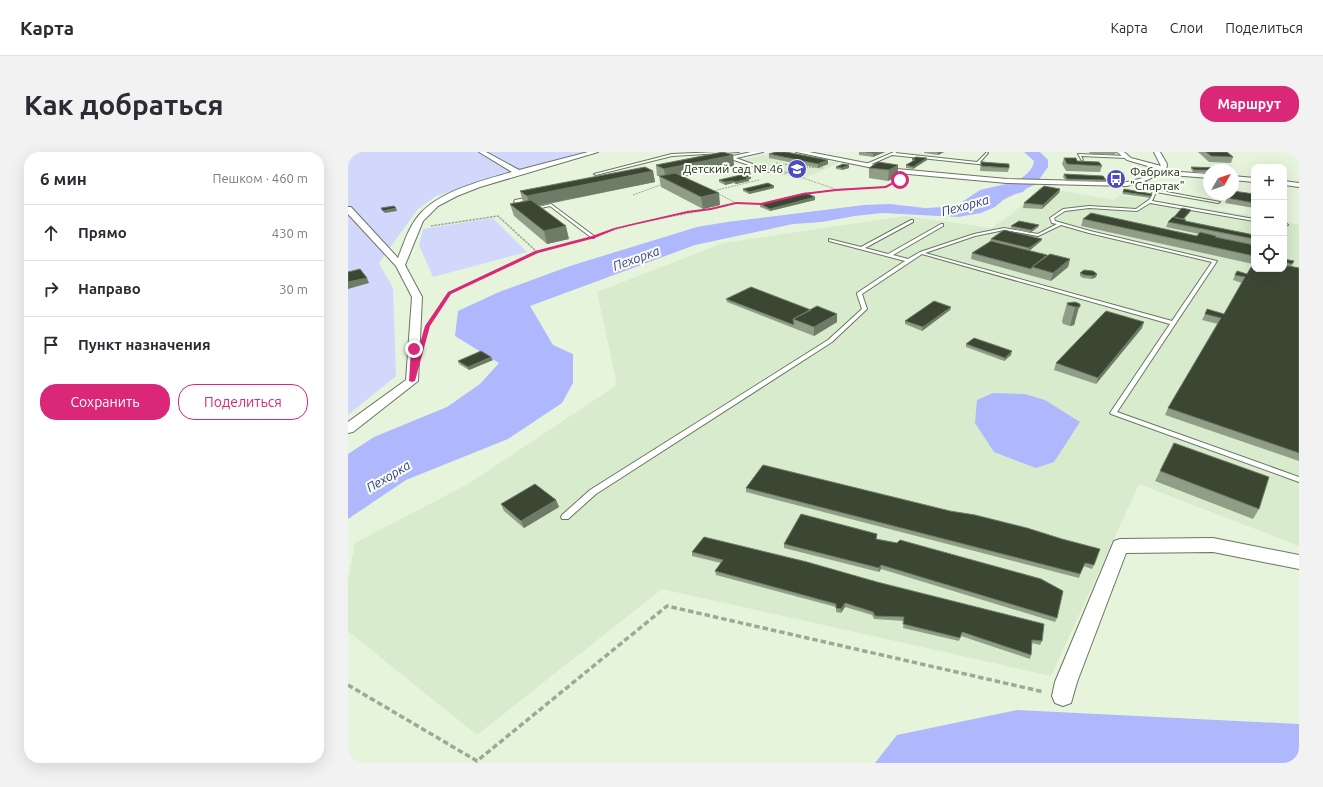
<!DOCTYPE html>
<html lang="ru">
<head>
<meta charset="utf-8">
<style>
  :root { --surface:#fff; --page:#f2f2f3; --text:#2b2b33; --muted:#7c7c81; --line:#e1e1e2; --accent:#db2777 }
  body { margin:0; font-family:Ubuntu,sans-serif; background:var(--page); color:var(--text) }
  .controls { position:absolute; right:12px; top:12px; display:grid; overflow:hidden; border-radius:8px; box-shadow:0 4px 16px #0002 }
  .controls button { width:36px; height:36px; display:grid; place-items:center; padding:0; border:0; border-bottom:1px solid var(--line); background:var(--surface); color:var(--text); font:20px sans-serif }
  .compass { position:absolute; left:855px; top:12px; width:36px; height:36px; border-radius:50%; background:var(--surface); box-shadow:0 4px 16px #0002; rotate:50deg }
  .stop { position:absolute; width:12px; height:12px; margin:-9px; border:3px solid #db2777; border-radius:50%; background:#fff }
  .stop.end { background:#db2777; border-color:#fff; box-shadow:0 1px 4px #0008 }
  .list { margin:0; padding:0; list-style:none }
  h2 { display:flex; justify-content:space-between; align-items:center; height:52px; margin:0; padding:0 16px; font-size:17px }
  h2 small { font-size:13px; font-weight:400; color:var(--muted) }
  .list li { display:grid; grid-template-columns:26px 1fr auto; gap:12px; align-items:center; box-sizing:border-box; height:56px; padding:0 16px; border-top:1px solid var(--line) }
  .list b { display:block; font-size:15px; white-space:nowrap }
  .list em { font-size:13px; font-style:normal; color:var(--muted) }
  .actions { display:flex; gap:8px; padding:12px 16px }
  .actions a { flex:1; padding:9px 0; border:1px solid var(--accent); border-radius:16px; text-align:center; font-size:14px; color:var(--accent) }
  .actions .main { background:var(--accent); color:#fff }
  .icon { flex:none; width:22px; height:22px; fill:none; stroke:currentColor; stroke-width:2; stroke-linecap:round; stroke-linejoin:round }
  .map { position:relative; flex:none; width:951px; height:611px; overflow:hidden; border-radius:16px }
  header { display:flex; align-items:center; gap:24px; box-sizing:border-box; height:56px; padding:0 20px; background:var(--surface); border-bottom:1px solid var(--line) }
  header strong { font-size:19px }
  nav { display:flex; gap:22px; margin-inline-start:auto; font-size:14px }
  .intro { display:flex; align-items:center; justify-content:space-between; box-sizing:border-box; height:96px; padding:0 24px }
  h1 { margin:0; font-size:28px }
  .button { padding:10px 18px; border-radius:16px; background:var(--accent); color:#fff; font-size:14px; font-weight:700 }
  main { display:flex; gap:24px; padding:0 24px }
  aside { flex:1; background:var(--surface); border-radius:16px; box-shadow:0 4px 16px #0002 }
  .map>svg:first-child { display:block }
  .built { fill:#d8ebcc }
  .green { fill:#d2d8fc }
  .water { fill:#afb8fc }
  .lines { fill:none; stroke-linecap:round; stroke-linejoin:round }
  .river { fill:#afb8fc; fill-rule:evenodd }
  .lane-casing { stroke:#697660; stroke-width:2 }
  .street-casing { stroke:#697660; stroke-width:2 }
  .path-far3 { stroke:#9da896; stroke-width:1; stroke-dasharray:2 1; stroke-linecap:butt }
  .path-far2 { stroke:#9da896; stroke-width:1.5; stroke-dasharray:2.5 1; stroke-linecap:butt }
  .path-far1 { stroke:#9da896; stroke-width:2; stroke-dasharray:3 1.5; stroke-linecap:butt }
  .path { stroke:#9da896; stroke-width:3.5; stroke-dasharray:5.5 3; stroke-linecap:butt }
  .lane { fill:#fff; fill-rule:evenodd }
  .street { fill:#fff; fill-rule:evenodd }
  .wall { fill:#909e88 }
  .shaded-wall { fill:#6e7b66 }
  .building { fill:#3b4733; stroke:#6e7b66 }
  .route { fill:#db2777 }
  .labels { text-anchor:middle; stroke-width:4; stroke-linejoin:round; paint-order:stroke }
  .far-poi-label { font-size:12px; fill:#1f251c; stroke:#f8fef4; text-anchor:end }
  .far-water-label { font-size:13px; font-style:italic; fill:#3a3b89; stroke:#f8fef4 }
</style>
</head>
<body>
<header>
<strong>Карта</strong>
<nav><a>Карта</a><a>Слои</a><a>Поделиться</a></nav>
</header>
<div class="intro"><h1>Как добраться</h1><a class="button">Маршрут</a></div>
<main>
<aside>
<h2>6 мин<small>Пешком · 460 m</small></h2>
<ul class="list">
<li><svg class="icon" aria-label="ahead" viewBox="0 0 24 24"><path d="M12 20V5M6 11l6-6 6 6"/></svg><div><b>Прямо</b></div><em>430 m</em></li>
<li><svg class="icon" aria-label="right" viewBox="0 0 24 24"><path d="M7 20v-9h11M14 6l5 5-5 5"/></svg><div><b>Направо</b></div><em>30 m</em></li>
<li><svg class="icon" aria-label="arrive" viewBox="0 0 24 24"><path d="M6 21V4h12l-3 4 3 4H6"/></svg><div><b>Пункт назначения</b></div></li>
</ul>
<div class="actions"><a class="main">Сохранить</a><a>Поделиться</a></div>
</aside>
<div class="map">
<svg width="951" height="611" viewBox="0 0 951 611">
  <rect width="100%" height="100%" fill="#e6f4dc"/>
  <!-- built -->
  <path class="built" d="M426,1h10l55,10 -39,17 -59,-20z
    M692,35l74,13 6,-5 134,21v53h30v-48l15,4v321l-160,-62 -88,192 -389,-87 -185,146 -129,-104v-50l7,-38 113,-59 149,-99 -20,-93 126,-49 182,-27 86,12 21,-14z"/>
  <!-- green -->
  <path class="green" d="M0,0h238l-71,19 -79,25 -18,13 -39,54 14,25 3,88 -48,39z
    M145,66l34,34 -94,25 -14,-32 4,-16z"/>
  <!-- water -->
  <path class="water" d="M658,32l23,1 -6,7 -15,4 -13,11 -14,6 -23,4 -76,-4 -27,3 -33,6 -29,2 -98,21 -165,61 23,39 20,9v29l-11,20 -54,36 -102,41 -58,39v-65l26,-17 73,-30 33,-23 19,-21 -44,-27 3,-25 41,-19 71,-26 127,-39 30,-5 137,-17 26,-1 35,4 19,-1 15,-3 21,-14z
    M645,241l32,1 20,6 35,22 -26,40 -18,6 -42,-16 -19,-29 2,-23z
    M669,558l282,14v39h-424l22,-28z"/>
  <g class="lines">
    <!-- river -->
    <path class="river" d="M676,0h16l8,8v7l-12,17 -50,24 -6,1 -6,-1 -3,-4 3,-4c16,-7 59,-20 60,-39z"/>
    <defs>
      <path id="lane" d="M371,0h20l-67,4 -76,19 -2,-1 78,-20z
        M546,0h3l-2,1 82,9 10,-10 1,1 -8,9 11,2 -2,1 -11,-1 -86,-9 -25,11 -3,-1z
        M730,2l48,2 1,1 -1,1 -45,-2 2,4 -1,1z
        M383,5h2l39,14 -3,1 -38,-13z
        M792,27h2l14,11 64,12 -2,1 -62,-11 -4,9 102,18v2l-104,-18 -13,8 -48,-3 -24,3 -11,7 1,3 35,10 127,30 -100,151 182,65v5l-188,-68 -1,-1 60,-89 -248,-70 -60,40 5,15 -35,33 -236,152 -28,25h-6l-1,-2 1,-2 28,-25 238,-150 34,-31 -5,-15v-1l48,-32 -76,-20v-2l32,8 50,-27h2v2l-48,26 23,6 53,-30h2v2l-50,29 15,4 12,-7 54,-18 30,-6 34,6 19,-10 -5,-1 -2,-5 13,-9 26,-3 47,3 14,-10 3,-8 -13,-10zM713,73l28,8 123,29 -40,59 -247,-68 50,-17 29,-6 34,6z
        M203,52l43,32v2h-2l-42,-32 -18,4 -2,-1z
        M936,72h3l1,1 -4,1z"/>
      <path id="street" d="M131,0h7l33,18 69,-18h10l-118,35 -23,9 -19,10 -15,15 -18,44 17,32 -4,84 -65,51 -5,1v-11l58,-42 6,-83 -16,-31 -48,-52v-7h3l47,51c6,-15 11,-32 22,-44 20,-23 64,-34 92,-42z
        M403,0h12l-49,11 -3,-2z
        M448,0h13l88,17 110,10 120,3 16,-4 15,-9 -31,-9 -10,-8h7l7,6 30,8 -7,-14h6l7,12 -1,7 43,3v4l-50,-4 -12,6 -20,6 -120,-3 -110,-10z
        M885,24l21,2v4l-21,-2z
        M936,29l15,2v4l-15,-2z
        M194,43l4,2 -1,2 -27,5 -4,-2 1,-2z
        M865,386l86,17v14l-86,-17 -87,1 -49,129 -6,21 -8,3 -8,-3 -3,-7 3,-14 59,-141 6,-2z"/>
    </defs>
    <!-- lane casing -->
    <use href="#lane" class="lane-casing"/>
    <!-- street casing -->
    <use href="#street" class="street-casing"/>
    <!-- path-far3 -->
    <path class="path-far3" d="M428,11l27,4 -23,8
      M455,15l20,1
      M432,18l55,19
      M411,28l-46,11 23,12 26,1 41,-10 39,-5 44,-2 8,-5
      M285,43l30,-11
      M375,54l13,-3"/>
    <!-- path-far2 -->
    <path class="path-far2" d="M83,74l67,-10 39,36
      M254,82c40,-15 84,-19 126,-29
      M144,121l45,-21 43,-12"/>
    <!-- path-far1 -->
    <path class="path-far1" d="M83,169l19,-28 44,-21"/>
    <!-- path -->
    <path class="path" d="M0,533l129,76 190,-155 377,86"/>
    <!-- lane -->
    <use href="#lane" class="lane"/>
    <!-- street -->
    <use href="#street" class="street"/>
  </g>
  <!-- wall -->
  <path class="wall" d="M511,0h26l-12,5 -14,-2z
    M576,0h20l-6,3 -14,-2z
    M741,0h27l-1,3 -25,-1z
    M850,0h29l6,5 -2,6 -22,-1z
    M421,2l59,10 -10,4 -49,-10z
    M385,3l1,11 -51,10 37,29 -17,4 -42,-22 -2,-11h-2l-1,-11z
    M716,6l38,8 -2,6 -34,-1 -4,-7z
    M564,7l15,1 -14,9 -7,-1v-3l6,-3z
    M633,10l28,6 -1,4 -28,-1z
    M501,13v3l-7,2 -6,-1v-2z
    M550,13v10l-10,6 -19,-3v-10z
    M843,15l18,3v3l-16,-1 -2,-3z
    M408,16l13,4 -5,1 -8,-3z
    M305,19l2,11 -116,24 30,33 -22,5 -33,-28 -4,-12 13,-2 -3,-11z
    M716,22l42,6v2l-40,-1 -3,-4z
    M401,27v2l-13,3 -3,-1 -8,2 -6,-3v-2l32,-1z
    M426,34v2l-25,6 -6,-3v-2z
    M712,37l-1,4 -17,16 -19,-1 1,-5z
    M775,40l29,4 -2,2 -28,-4z
    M906,42v14l-29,-5 2,-5z
    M467,48l-45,11 -10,-4v-3z
    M843,58l-1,2 -6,7 1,2 69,14v34h30v-10l10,2 -3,6 8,1v193l-134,-46 3,-7 50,-84 -16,-4 3,-6h19l18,-31 -9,-3 2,-5 12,-1 6,-10 -172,-38 2,-7 114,17 2,-2 -33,-7 2,-5 6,-5z
    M663,74l27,1 -8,6 -19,-5z
    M643,87h51l-1,2 -12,10 18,4 23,4 -2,8 -17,14 -80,-22 1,-6 19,-12h-1z
    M732,121l17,1 -1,3 -4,2 -9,-1 -3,-2z
    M378,147l85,11 26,4v8l-23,14 -87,-34z
    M727,150v21l-1,2 -4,1 -7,-2 -1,-3 5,-18z
    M603,155l-1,3 -28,21 -17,-7v-3z
    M794,176l-46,56 -42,-14 2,-7z
    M618,192l45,11 -7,6 -38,-14z
    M145,208l-24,10 -10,-6 -1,-3z
    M415,313l331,100 -2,4 -9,-3 -4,12 -333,-86v-4z
    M812,319l99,38 -6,10 -98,-38z
    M208,348l3,7 -35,21 -20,-17 -3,-7z
    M528,387l181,79 -2,4 -174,-53 -2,3 -95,-24v-4z
    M344,400l350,89 -2,4 -8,-2 -1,12 -1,4 -69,-23 -2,5 -56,-13 1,-7 -30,-2 -2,-4 -27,-8 -4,6 -5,-1v-5l-120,-32 -1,-4 6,-8 -29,-7z"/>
  <!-- shaded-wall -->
  <path class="shaded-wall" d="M528,0h9l-12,5v-4z
    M590,0h6l-6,3z
    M385,3l1,11 -68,14 -2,-11z
    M579,6v2l-14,9v-2z
    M480,8v4l-10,4v-4z
    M501,13v3l-7,2v-2z
    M550,13v10l-10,6 1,-11z
    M421,18v2l-5,1v-2z
    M305,19l2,11 -125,25 -3,-11z
    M403,25v2h-2v2l-13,3 -1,-2z
    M385,29v2l-8,2v-3z
    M426,34v2l-25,6v-2z
    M712,37l-1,4 -17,16 1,-4z
    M371,41l1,12 -17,4 -2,-12z
    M467,45v3l-45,11v-2z
    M48,56l1,3 -12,2 -2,-2z
    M843,58l-1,2 -10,12 1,-3z
    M691,73l-1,2 -8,6 1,-3z
    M218,74l3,13 -22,5 -3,-13z
    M694,87l-1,2 -12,10v-3z
    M722,107l-2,8 -17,14 2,-8z
    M749,122l-1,3 -4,2 1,-3z
    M19,126l2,5 -21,6v-7z
    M732,152l-6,21 -4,1 5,-19z
    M603,155l-1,3 -28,21 1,-4z
    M489,162v8l-23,14v-9z
    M796,170l-2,6 -46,56 2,-6z
    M664,199l-1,4 -7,6 1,-3z
    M143,205l2,3 -24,10 -1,-3z
    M208,348l3,7 -35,21 -3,-7z
    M533,413v4l-2,3v-4z
    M497,451v4l-4,6v-4z"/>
  <!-- building -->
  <path class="building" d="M375,0l10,3 -69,14 -8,-4z
    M428,0h10l42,8 -10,4 -49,-10z
    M518,0h10l-3,1z
    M858,0h21l6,5 -22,-1z
    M568,5l11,1 -14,9 -7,-2 9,-5 -3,-1z
    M716,6h12l1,3 22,1 3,4 -35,-2z
    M530,10l20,3 -9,5 -20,-2z
    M633,10l28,2v4l-28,-2z
    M495,12l6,1 -7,3 -6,-1z
    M297,15l8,4 -126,25 -7,-5z
    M412,15l9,3 -5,1 -8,-3z
    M843,15l29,1 2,2h-28z
    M327,21l44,20 -18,4 -42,-21z
    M397,22l6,3 -5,1 3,1 -14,3 -2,-1 -8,1 -6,-2z
    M716,22l39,2 3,4 -39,-1z
    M420,31l6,3 -25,6 -6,-3z
    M696,34l16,3 -17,16 -19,-2z
    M776,37l28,5 -1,2 -28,-4z
    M885,39l21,3v9l-27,-5 3,-4h3z
    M458,41l9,4 -45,12 -10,-5z
    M183,48l35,26 -22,5 -34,-27z
    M46,54l2,2 -13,3 -2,-3z
    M834,56l9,2 -8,9 -9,-2z
    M743,61l106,23 3,-4 16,4 -1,1 39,8v11l-171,-37z
    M825,65l13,3 -1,1 69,14v4l-86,-17z
    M671,69l20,4 -8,5 -20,-4z
    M656,78l38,9 -13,9 -38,-9z
    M643,89l56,14 -15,12 -1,2 -59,-16z
    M702,102l20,5 -17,14 -21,-6z
    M936,107l10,2 -2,3 -8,-2z
    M906,110v7h30v-4l15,3v185l-131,-45 53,-90 -16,-4 2,-5 17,5 21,-37 -10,-2 2,-4 10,3z
    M12,117l7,9 -19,4v-10z
    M736,118l9,1 4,3 -4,2 -9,-1 -4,-2z
    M403,135l60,23 -18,9 1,6 -68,-26z
    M586,149l17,6 -28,20 -18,-6z
    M727,150l5,2v3h-5l-7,-2 -1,-2z
    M469,154l20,8 -23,13 -21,-8z
    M758,159l38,11 -46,56 -42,-15z
    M626,186l38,13 -7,7 -39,-14z
    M133,199l10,6 -23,10 -10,-6z
    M826,291l95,34 -10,32 -99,-38z
    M415,313l187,46 25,4 52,13 35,11 38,10 -6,16 -9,-2 -5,11 -334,-86z
    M187,332l21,16 -35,21 -20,-17z
    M453,362l76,20 -1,5 21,4 3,-3 141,39 22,12 -6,27 -176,-53 -2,3 -95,-24z
    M356,385l103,25 70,20 167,42 -2,17 -10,-1 -1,15 -69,-23 -2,6 -57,-14 1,-7 -29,-1 -2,-4 -28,-9 -4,6 -5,-1v-4l-121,-33 8,-11 -31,-8z"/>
  <!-- route -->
  <path class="route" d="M551,27l2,1 -15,8 -50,3 -33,4 -41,10 -26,-1 -25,6 -24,3 -71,16 -21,9 -57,15 -87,41 -21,32 -15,55 -3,1 -3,-1 2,-32 3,-2 3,2 -1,8 9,-31 23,-34 87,-41 57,-15 22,-8 73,-17 24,-3 25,-6 25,1 42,-10 33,-4 49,-3z"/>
  <!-- icons -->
  <defs>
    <symbol id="school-disc" viewBox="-11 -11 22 22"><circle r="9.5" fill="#4d4bc2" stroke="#f8fef4"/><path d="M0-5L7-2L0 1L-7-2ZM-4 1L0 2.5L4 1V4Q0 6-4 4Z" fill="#fff"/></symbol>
    <symbol id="bus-disc" viewBox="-11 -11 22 22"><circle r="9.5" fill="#4d4bc2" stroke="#f8fef4"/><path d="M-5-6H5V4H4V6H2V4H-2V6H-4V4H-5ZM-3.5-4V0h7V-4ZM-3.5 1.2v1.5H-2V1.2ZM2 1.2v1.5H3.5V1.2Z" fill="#fff"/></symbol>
  </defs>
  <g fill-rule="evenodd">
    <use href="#school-disc" x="438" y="6" width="22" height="22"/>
    <use href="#bus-disc" x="757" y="16" width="22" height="22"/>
  </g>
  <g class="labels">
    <!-- far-poi labels -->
    <g class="far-poi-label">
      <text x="435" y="21">Детский сад № 46</text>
      <text x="782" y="24" text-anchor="start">Фабрика<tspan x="782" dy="14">"Спартак"</tspan></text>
    </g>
    <!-- far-water labels -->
    <g class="far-water-label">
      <text transform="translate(617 53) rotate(-15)" y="5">Пехорка</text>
      <text transform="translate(288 106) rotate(-20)" y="5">Пехорка</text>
      <text transform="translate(40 324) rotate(-31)" y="5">Пехорка</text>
    </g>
  </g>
</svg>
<div class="controls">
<button>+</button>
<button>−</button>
<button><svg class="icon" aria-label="locate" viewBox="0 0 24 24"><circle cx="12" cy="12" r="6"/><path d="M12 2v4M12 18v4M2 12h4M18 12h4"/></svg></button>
</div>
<svg class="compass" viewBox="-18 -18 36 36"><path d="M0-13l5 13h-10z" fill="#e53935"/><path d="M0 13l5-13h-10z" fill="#7c7c81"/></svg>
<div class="stop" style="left:552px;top:28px"></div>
<div class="stop end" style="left:66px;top:197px"></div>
</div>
</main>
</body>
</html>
